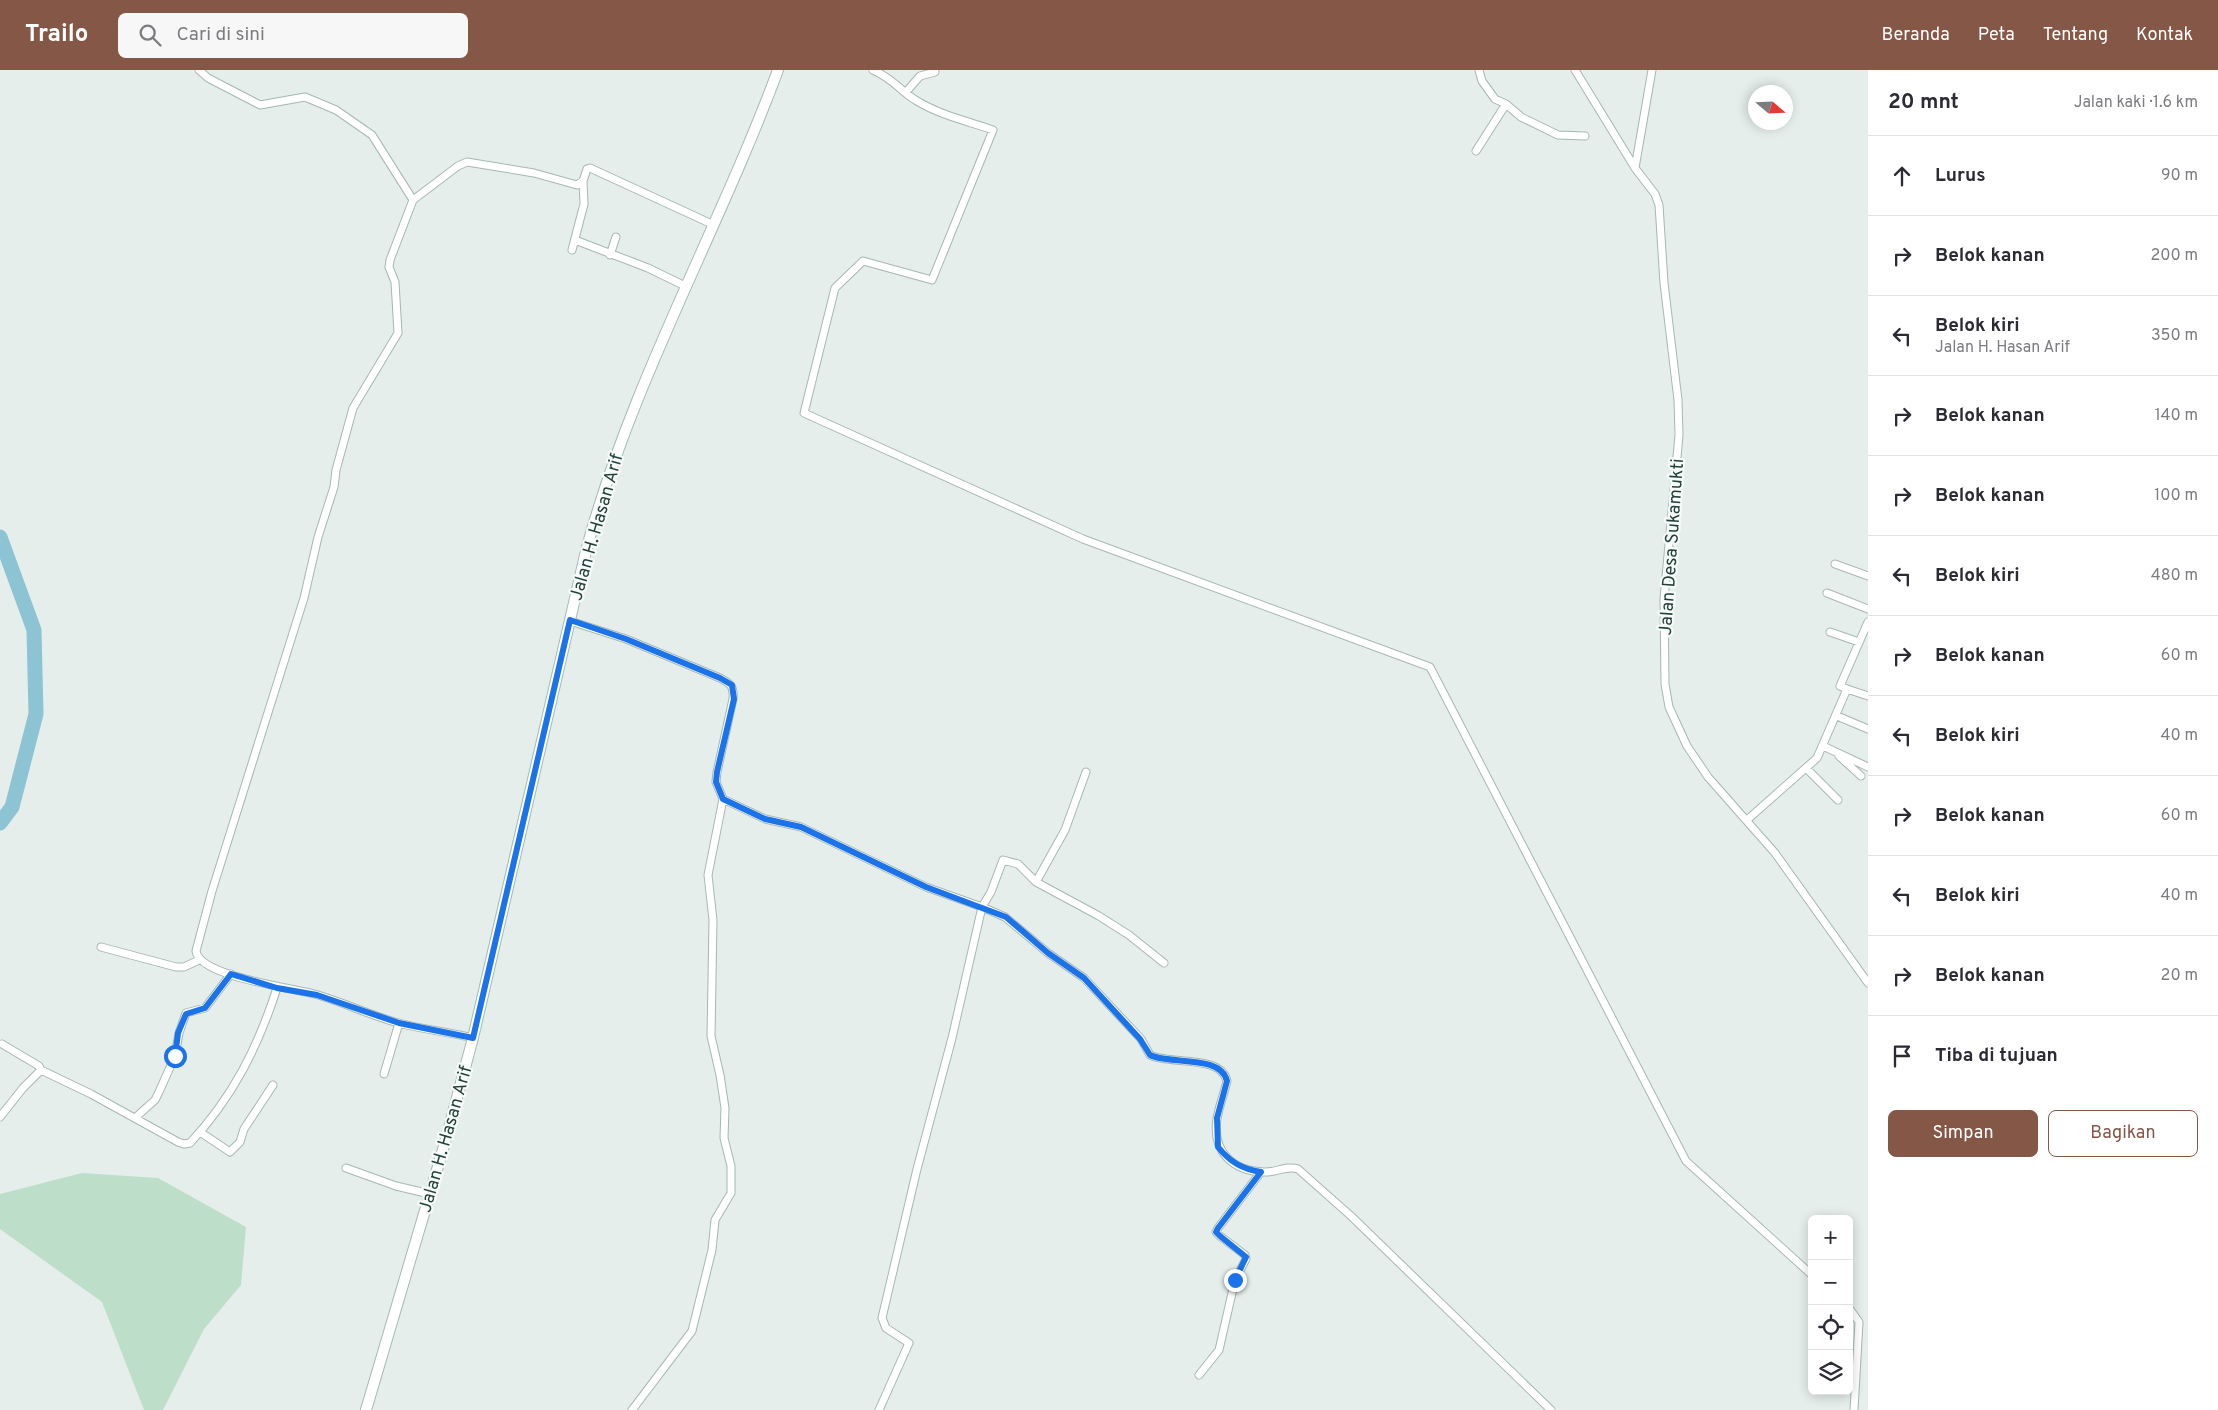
<!DOCTYPE html>
<html lang="id">
<head>
<meta charset="utf-8">
<style>
  :root { --surface:#fff; --page:#f7f7f7; --text:#2b2b33; --muted:#7c7c81; --line:#e1e1e2; --accent:#855746 }
  body { margin:0; font-family:Overpass,sans-serif; background:var(--page); color:var(--text) }
  .controls { position:absolute; right:15px; bottom:15px; display:grid; overflow:hidden; border-radius:8px; box-shadow:0 2px 12px #0003 }
  .controls button { width:45px; height:45px; display:grid; place-items:center; padding:0; border:0; border-bottom:1px solid var(--line); background:var(--surface); color:var(--text); font:25px sans-serif }
  .compass { position:absolute; left:1748px; top:15px; width:45px; height:45px; border-radius:50%; background:var(--surface); box-shadow:0 2px 12px #0003; rotate:109deg }
  .stop { position:absolute; width:15px; height:15px; margin:-11px; border:4px solid #1a73e8; border-radius:50%; background:#fff }
  .stop.end { background:#1a73e8; border-color:#fff; box-shadow:0 1px 5px #0008 }
  .list { margin:0; padding:0; list-style:none }
  h2 { display:flex; justify-content:space-between; align-items:center; height:65px; margin:0; padding:0 20px; font-size:21px }
  h2 small { font-size:16px; font-weight:400; color:var(--muted) }
  .list li { display:grid; grid-template-columns:32px 1fr auto; gap:15px; align-items:center; box-sizing:border-box; height:80px; padding:0 20px; border-top:1px solid var(--line) }
  .list b { display:block; font-size:19px; white-space:nowrap }
  .list p { margin:0; font-size:16px; white-space:nowrap; color:var(--muted) }
  .list em { font-size:16px; font-style:normal; color:var(--muted) }
  .actions { display:flex; gap:10px; padding:15px 20px }
  .actions a { flex:1; padding:11px 0; border:1px solid var(--accent); border-radius:8px; text-align:center; font-size:18px; color:var(--accent) }
  .actions .main { background:var(--accent); color:#fff }
  .icon { flex:none; width:28px; height:28px; fill:none; stroke:currentColor; stroke-width:2; stroke-linecap:round; stroke-linejoin:round }
  .map { position:relative; flex:none; width:1868px; height:1340px; overflow:hidden }
  header { display:flex; align-items:center; gap:30px; box-sizing:border-box; height:70px; padding:0 25px; background:var(--accent); color:#fff }
  header strong { font-size:24px }
  nav { display:flex; gap:28px; margin-inline-start:auto; font-size:18px }
  .search { width:350px; height:45px; background:var(--page); display:flex; align-items:center; gap:12px; box-sizing:border-box; padding:0 18px; border-radius:8px; color:var(--muted); font-size:19px }
  main { display:flex }
  aside { flex:1; background:var(--surface) }
  .map>svg:first-child { display:block }
  .green { fill:#bddfc9 }
  .lines { fill:none; stroke-linecap:round; stroke-linejoin:round }
  .river { stroke:#8cc4d4; stroke-width:15 }
  .minor-casing { stroke:#a7b7b3; stroke-width:9 }
  .secondary-casing { stroke:#a3bab3; stroke-width:12 }
  .minor { stroke:#fff; stroke-width:7 }
  .secondary { stroke:#fff; stroke-width:10 }
  .route { stroke:#1a73e8; stroke-width:6 }
  .labels { text-anchor:middle; stroke-width:4.5; stroke-linejoin:round; paint-order:stroke }
  .street-label { font-size:18px; fill:#23413b; stroke:#f6faf8 }
</style>
</head>
<body>
<header>
<strong>Trailo</strong>
<div class="search"><svg class="icon" aria-label="search" viewBox="0 0 24 24"><circle cx="10" cy="10" r="6"/><path d="M15 15l6 6"/></svg>Cari di sini</div>
<nav><a>Beranda</a><a>Peta</a><a>Tentang</a><a>Kontak</a></nav>
</header>
<main>
<div class="map">
<svg width="1868" height="1340" viewBox="0 0 1868 1340">
  <rect width="100%" height="100%" fill="#e5eeeb"/>
  <!-- green -->
  <path class="green" d="M82,1103l76,5 88,49 -5,58 -37,44 -41,81h-19l-42,-108 -102,-73v-35z"/>
  <g class="lines">
    <!-- river -->
    <path class="river" d="M0,467l34,93 2,84 -24,93 -12,16"/>
    <defs>
      <path id="minor" d="M199,0l9,8 52,27 45,-8 31,13 36,25 41,65
        M873,0c21,9 27,21 44,31 23,14 50,20 76,29l-61,150 -69,-19 -28,27 -31,125 279,126 347,128 256,494 126,114
        M1479,0l3,11 13,18 11,5 15,13 37,18 27,1
        M1575,0l60,98 20,26 4,11 5,78 14,117 1,35 -15,164 1,85 4,23 18,39 21,31 67,76 93,130
        M906,22l14,-16 15,-4
        M1476,81l30,-47
        M1635,98l17,-98
        M575,170l73,28 37,18
        M572,180l12,-46 -1,-23
        M610,185l6,-18
        M1835,494l33,12
        M1827,523l41,16
        M570,551l56,18 94,39c11,6 14,8 13,21l-16,73 -1,10 7,17 -15,76 5,45 -2,116 9,39 5,33 -1,30 7,28v27l-16,27 -3,30 -20,81 -60,79
        M1830,562l29,10
        M1847,619l-7,-3 28,-64
        M1837,646l31,13
        M1823,676l45,21
        M1839,686l22,20
        M1806,698l32,32
        M1086,702l-21,58 -29,52 -18,-18 -15,-4 -12,32 -9,15 23,10 43,36 36,25 57,61 9,16c19,10 71,-1 77,26 -3,13 -8,25 -10,38 -5,32 15,52 47,53 11,1 23,-7 34,-3l53,47 200,194
        M723,729l42,20 36,8 125,60 56,20 -30,131 -35,131 -35,149 4,10 23,15 -30,67
        M1747,750l70,-62 30,-69 21,7
        M1036,812l63,34 30,19 35,28
        M101,877l75,20h8l15,-7
        M473,968c-25,-6 -51,-9 -75,-15 -28,-8 -53,-20 -80,-28 -23,-7 -119,-18 -122,-44l16,-60 92,-293 14,-61 16,-50 2,-17 17,-62 45,-75 -3,-51 -6,-15 1,-7 23,-60 45,-34 9,-4 67,11 43,12 6,-4 4,-12 3,-1 124,57
        M2,974l37,22 2,4
        M384,1004l15,-51
        M0,1047l23,-29 18,-18 50,24 87,48 6,2 6,-1c43,-46 68,-96 87,-155
        M136,1047l19,-17 4,-8 16,-36 4,-23 7,-20 19,-5 26,-34
        M200,1062l30,20 10,-10 4,-13 29,-44
        M346,1098l50,18 34,8
        M1849,1238l10,14 -5,88
        M1199,1305l20,-25 16,-70 11,-21 -1,-4 -25,-19 -4,-4 2,-4 43,-56"/>
      <path id="secondary" d="M366,1340l78,-264 29,-108 113,-487c45,-168 132,-319 192,-481"/>
    </defs>
    <!-- minor casing -->
    <use href="#minor" class="minor-casing"/>
    <!-- secondary casing -->
    <use href="#secondary" class="secondary-casing"/>
    <!-- minor -->
    <use href="#minor" class="minor"/>
    <!-- secondary -->
    <use href="#secondary" class="secondary"/>
  </g>
  <g class="lines">
    <!-- route -->
    <path class="route" d="M175,986l3,-23 8,-19 19,-6 26,-34 46,14 40,7 82,28 74,15 97,-418 56,19 94,39 12,7 2,14 -17,73 -1,10 7,17 42,20 36,8 125,60 80,30 42,36 36,25 56,61 10,16c19,10 71,-1 77,26l-10,37 1,29c12,15 24,22 43,25l-43,56 -2,4 4,4 26,21 -11,23"/>
  </g>
  <g class="labels">
    <!-- street labels -->
    <g class="street-label">
      <text transform="translate(596 457) rotate(-74)" y="6">Jalan H. Hasan Arif</text>
      <text transform="translate(1671 477) rotate(-86)" y="6">Jalan Desa Sukamukti</text>
      <text transform="translate(445 1069) rotate(-74)" y="6">Jalan H. Hasan Arif</text>
    </g>
  </g>
</svg>
<div class="controls">
<button>+</button>
<button>−</button>
<button><svg class="icon" aria-label="locate" viewBox="0 0 24 24"><circle cx="12" cy="12" r="6"/><path d="M12 2v4M12 18v4M2 12h4M18 12h4"/></svg></button>
<button><svg class="icon" aria-label="layers" viewBox="0 0 24 24"><path d="M12 4l9 5-9 5-9-5zM3 14l9 5 9-5"/></svg></button>
</div>
<svg class="compass" viewBox="-18 -18 36 36"><path d="M0-13l5 13h-10z" fill="#e53935"/><path d="M0 13l5-13h-10z" fill="#7c7c81"/></svg>
<div class="stop" style="left:175px;top:986px"></div>
<div class="stop end" style="left:1235px;top:1210px"></div>
</div>
<aside>
<h2>20 mnt<small>Jalan kaki · 1.6 km</small></h2>
<ul class="list">
<li><svg class="icon" aria-label="ahead" viewBox="0 0 24 24"><path d="M12 20V5M6 11l6-6 6 6"/></svg><div><b>Lurus</b></div><em>90 m</em></li>
<li><svg class="icon" aria-label="right" viewBox="0 0 24 24"><path d="M7 20v-9h11M14 6l5 5-5 5"/></svg><div><b>Belok kanan</b></div><em>200 m</em></li>
<li><svg class="icon" aria-label="left" viewBox="0 0 24 24"><path d="M17 20v-9H6M10 6l-5 5 5 5"/></svg><div><b>Belok kiri</b><p>Jalan H. Hasan Arif</p></div><em>350 m</em></li>
<li><svg class="icon" aria-label="right" viewBox="0 0 24 24"><path d="M7 20v-9h11M14 6l5 5-5 5"/></svg><div><b>Belok kanan</b></div><em>140 m</em></li>
<li><svg class="icon" aria-label="right" viewBox="0 0 24 24"><path d="M7 20v-9h11M14 6l5 5-5 5"/></svg><div><b>Belok kanan</b></div><em>100 m</em></li>
<li><svg class="icon" aria-label="left" viewBox="0 0 24 24"><path d="M17 20v-9H6M10 6l-5 5 5 5"/></svg><div><b>Belok kiri</b></div><em>480 m</em></li>
<li><svg class="icon" aria-label="right" viewBox="0 0 24 24"><path d="M7 20v-9h11M14 6l5 5-5 5"/></svg><div><b>Belok kanan</b></div><em>60 m</em></li>
<li><svg class="icon" aria-label="left" viewBox="0 0 24 24"><path d="M17 20v-9H6M10 6l-5 5 5 5"/></svg><div><b>Belok kiri</b></div><em>40 m</em></li>
<li><svg class="icon" aria-label="right" viewBox="0 0 24 24"><path d="M7 20v-9h11M14 6l5 5-5 5"/></svg><div><b>Belok kanan</b></div><em>60 m</em></li>
<li><svg class="icon" aria-label="left" viewBox="0 0 24 24"><path d="M17 20v-9H6M10 6l-5 5 5 5"/></svg><div><b>Belok kiri</b></div><em>40 m</em></li>
<li><svg class="icon" aria-label="right" viewBox="0 0 24 24"><path d="M7 20v-9h11M14 6l5 5-5 5"/></svg><div><b>Belok kanan</b></div><em>20 m</em></li>
<li><svg class="icon" aria-label="arrive" viewBox="0 0 24 24"><path d="M6 21V4h12l-3 4 3 4H6"/></svg><div><b>Tiba di tujuan</b></div></li>
</ul>
<div class="actions"><a class="main">Simpan</a><a>Bagikan</a></div>
</aside>
</main>
</body>
</html>
